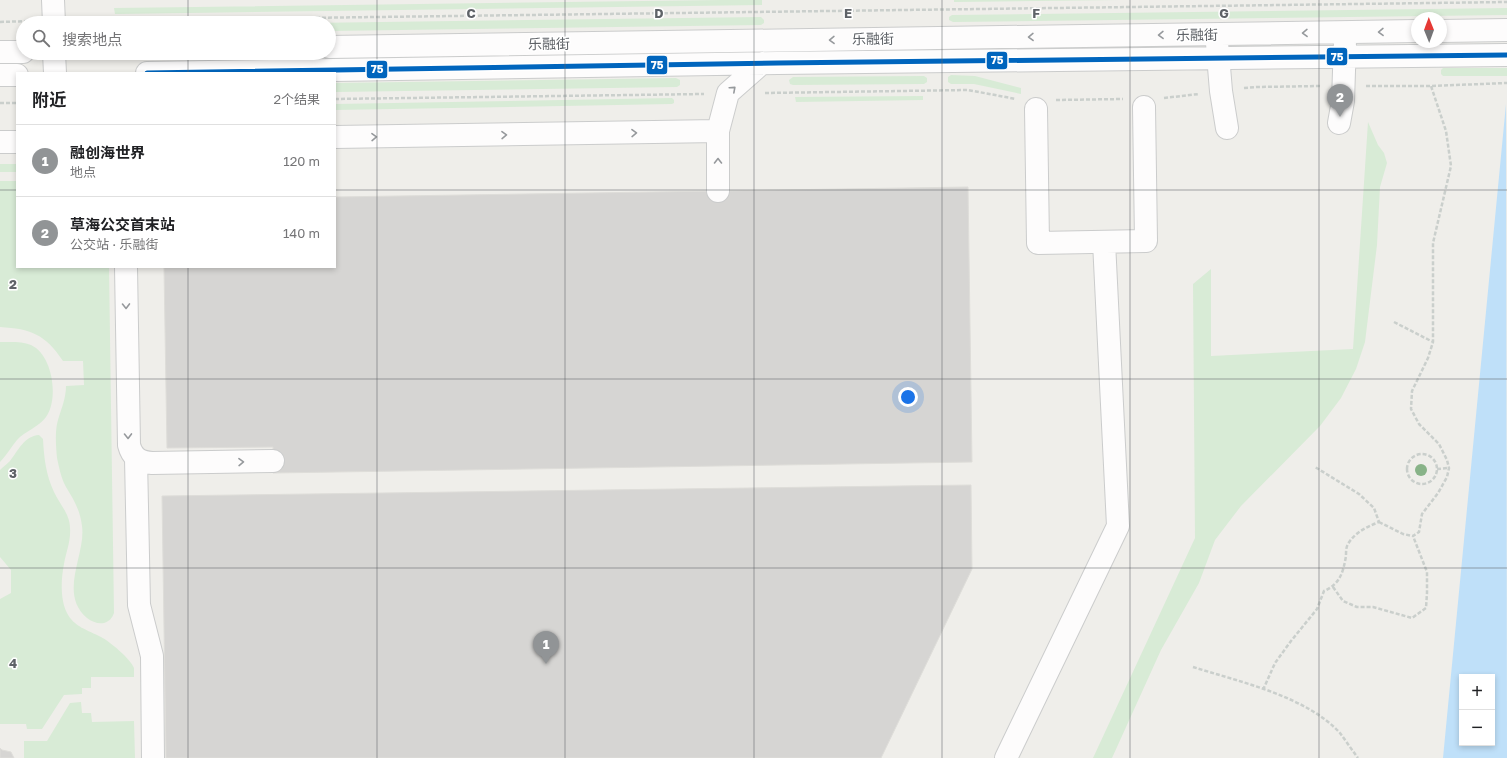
<!DOCTYPE html>
<html lang="zh">
<head>
<meta charset="utf-8">
<style>
  :root { --surface:#fff; --page:#f2f2f2; --text:#202124; --muted:#757577; --line:#e0e0e0; --accent:#919496 }
  body { margin:0; font-family:"Golos Text","Noto Sans SC",sans-serif; background:var(--page); color:var(--text) }
  .controls { position:absolute; right:12px; bottom:12px; display:grid; overflow:hidden; border-radius:0px; box-shadow:0 2px 6px #0003 }
  .controls button { width:36px; height:36px; display:grid; place-items:center; padding:0; border:0; border-bottom:1px solid var(--line); background:var(--surface); color:var(--text); font:20px sans-serif }
  .compass { position:absolute; left:1411px; top:12px; width:36px; height:36px; border-radius:50%; background:var(--surface); box-shadow:0 2px 6px #0003; rotate:359deg }
  .you { position:absolute; left:908px; top:397px; width:14px; height:14px; margin:-10px; border:3px solid #fff; border-radius:50%; background:#1a73e8; box-shadow:0 0 0 6px #1a73e833 }
  .badge { display:grid; place-items:center; width:26px; height:26px; border-radius:50%; background:var(--accent); color:#fff; font-size:13px; font-weight:700 }
  .pin { position:absolute; translate:-50% -33px; filter:drop-shadow(0 1px 2px #0008) }
  .pin::after { content:''; position:absolute; top:21px; width:14px; height:12px; background:inherit; clip-path:polygon(0 0,100% 0,50% 100%) }
  .list { margin:0; padding:0; list-style:none }
  h2 { display:flex; justify-content:space-between; align-items:center; height:52px; margin:0; padding:0 16px; font-size:17px }
  h2 small { font-size:13px; font-weight:400; color:var(--muted) }
  .list li { display:grid; grid-template-columns:26px 1fr auto; gap:12px; align-items:center; box-sizing:border-box; height:72px; padding:0 16px; border-top:1px solid var(--line) }
  .list b { display:block; font-size:15px; white-space:nowrap }
  .list p { margin:0; font-size:13px; white-space:nowrap; color:var(--muted) }
  .list em { font-size:13px; font-style:normal; color:var(--muted) }
  .icon { flex:none; width:22px; height:22px; fill:none; stroke:currentColor; stroke-width:2; stroke-linecap:round; stroke-linejoin:round }
  .map { position:relative; flex:none; width:1507px; height:758px; overflow:hidden }
  .search { position:absolute; background:var(--surface); box-shadow:0 2px 6px #0003; left:16px; top:16px; width:320px; height:44px; display:flex; align-items:center; gap:10px; box-sizing:border-box; padding:0 14px; border-radius:22px; color:var(--muted); font-size:15px }
  .panel { position:absolute; background:var(--surface); box-shadow:0 2px 6px #0003; left:16px; top:72px; width:320px; height:196px; border-radius:0px }
  .map>svg:first-child { display:block }
  .green { fill:#d8ebd6 }
  .water { fill:#bfe0f9; fill-rule:evenodd }
  .building { fill:#d6d5d3; stroke:#deddd9 }
  .lines { fill:none; stroke-linecap:round; stroke-linejoin:round }
  .minor-casing { stroke:#cbcccc; stroke-width:24 }
  .path { stroke:#cacfcc; stroke-width:2.5; stroke-dasharray:4 2; stroke-linecap:butt }
  .minor { stroke:#fdfcfc; stroke-width:22 }
  .bus-1-casing { stroke:#fff; stroke-width:8 }
  .bus-1 { stroke:#0065bd; stroke-width:5 }
  .tree { fill:#88b388 }
  .oneway { stroke:#96999c }
  .grid { fill:none; stroke:#5f6368; stroke-width:1; stroke-opacity:0.55 }
  .labels { text-anchor:middle; stroke-width:3; stroke-linejoin:round; paint-order:stroke }
  .street-label { font-size:14px; fill:#5f6368; stroke:#fff }
  .grid-label { font-size:13px; text-anchor:middle; font-weight:bold; fill:#5f6368; stroke:#fff; stroke-width:3; stroke-linejoin:round; paint-order:stroke }
  .line-badge { stroke:#fff; stroke-width:1.5 }
  .badge-label { font-size:11px; text-anchor:middle; font-weight:bold; fill:#fff }
</style>
</head>
<body>
<div class="map">
<svg width="1507" height="758" viewBox="0 0 1507 758">
  <rect width="100%" height="100%" fill="#efeeea"/>
  <!-- green -->
  <path class="green" d="M721,0h41v5l-647,9 -1,-6z
    M954,0h166l-166,2z
    M1507,8v7l-554,7 -4,-2v-3l3,-2z
    M761,17l3,3v3l-3,2 -432,6v-8h-21z
    M1443,68h64v8h-64l-2,-2v-4z
    M951,75l24,1 46,12v6l-47,-10h-23l-3,-2v-5z
    M924,76l3,2v4l-3,2 -131,1 -3,-1 -1,-4 4,-3z
    M676,78l4,2v5l-3,2 -342,5v-9z
    M923,96v4l-127,2 -1,-5z
    M672,98l2,2v3l-2,1 -337,6v-6z
    M1368,122l10,23 6,8 3,10 -7,24 -3,58 -12,97 -9,27 -15,29 -21,28 -79,80 -26,34 -16,43 -38,67 -49,108h-19l102,-220 -2,-254 18,-15v87l142,-7z
    M0,164h17v8h-17z
    M0,181h17v86h92l5,346c-2,5 -4,8 -10,10 -6,1 -12,-1 -17,-5 -29,-25 -1,-63 -5,-92 -2,-16 -8,-26 -16,-39 -5,-9 -7,-20 -9,-29 -1,-11 -2,-23 0,-34 3,-13 9,-24 9,-38l18,-1 -1,-24h-20c-18,-27 -32,-32 -63,-34z
    M0,342c10,0 22,-1 31,3 22,10 28,54 15,72 -7,10 -21,14 -29,23 -6,7 -10,15 -17,22z
    M39,435l4,4c1,19 3,36 11,53 6,13 16,22 16,36 1,13 -4,24 -6,36 -3,15 -4,35 3,49 7,14 21,17 34,24 8,4 30,22 33,31 0,3 0,7 0,9h-43v11h-9v6l-18,1 -22,34h-15l-1,-5h-26v-125l11,-6v-23l-11,-13v-87c3,-3 7,-6 10,-9 8,-10 14,-25 29,-26z
    M81,702l1,11h9l1,9 42,-1 1,37h-111v-17h23l23,-38z"/>
  <!-- water -->
  <path class="water" d="M1506,104l1,654h-64zM1462,677h30v66h-30z"/>
  <!-- building -->
  <path class="building" d="M968,187l4,275 -699,11v-26l-106,1 -3,-181h171v-70z
    M971,485l1,84 -91,189h-715l-4,-262z
    M0,748l2,2 9,2 3,6h-14z"/>
  <g class="lines">
    <defs>
      <path id="minor" d="M53,0l1,23
        M1441,31l66,-1
        M1217,43l4,48 6,37
        M329,47l1088,-16
        M0,52h23
        M54,53l1,20
        M147,73l631,-10 729,-8
        M0,75h17
        M1036,109l2,134 108,-2 -2,-134
        M1339,123l4,-22 2,-60
        M718,131v60
        M335,137l383,-6 10,-38 34,-30
        M0,142h17
        M126,267l3,178c3,12 10,17 23,18l121,-2
        M136,458l3,147 13,51 1,102
        M1006,758l112,-232 -14,-284"/>
    </defs>
    <!-- minor casing -->
    <use href="#minor" class="minor-casing"/>
    <!-- path -->
    <path class="path" d="M76,21l1431,-19
      M0,22l31,-1
      M1366,86h65l76,-3
      M1244,88l12,-1 65,-1
      M765,93l203,-3 48,9
      M1164,98l35,-4
      M335,99l369,-5
      M1056,100l67,-1
      M0,103h17
      M1394,322l39,20
      M1407 469a15 15 0 1 1 30 0a15 15 0 1 1-30 0Z
      M1437,469l11,-1
      M1379,522l24,12 10,2 6,-4 3,-18 16,-21 9,-16 2,-9 -2,-8 -8,-16 -20,-20 -8,-15 1,-18 16,-33 5,-16v-99l18,-77 -5,-35 -15,-45
      M1333,587l10,14 14,6h16l39,11 14,-10 1,-15v-21l-14,-36
      M1193,667c47,15 113,29 147,66 6,8 12,17 18,25
      M1263,690l12,-27 16,-22 26,-32 7,-18c16,-7 19,-18 22,-35 0,-4 0,-9 2,-12 7,-12 19,-17 31,-22l-5,-14 -15,-14 -44,-27"/>
    <!-- minor -->
    <use href="#minor" class="minor"/>
    <defs>
      <path id="bus-1" d="M147,73l631,-10 729,-8"/>
    </defs>
    <!-- bus-1 casing -->
    <use href="#bus-1" class="bus-1-casing"/>
    <!-- bus-1 -->
    <use href="#bus-1" class="bus-1"/>
  </g>
  <!-- trees -->
  <circle class="tree" cx="1421" cy="470" r="6"/>
  <!-- one-way arrows -->
  <defs><path id="oneway-chevron" d="M-2-3.5L2.5 0L-2 3.5" fill="none" stroke-width="1.6" stroke-linecap="round" stroke-linejoin="round"/></defs>
  <g class="oneway">
    <use href="#oneway-chevron" transform="translate(1381 32) rotate(179)"/>
    <use href="#oneway-chevron" transform="translate(1305 33) rotate(179)"/>
    <use href="#oneway-chevron" transform="translate(1161 35) rotate(179)"/>
    <use href="#oneway-chevron" transform="translate(1031 37) rotate(179)"/>
    <use href="#oneway-chevron" transform="translate(832 40) rotate(179)"/>
    <use href="#oneway-chevron" transform="translate(733 89) rotate(-42)"/>
    <use href="#oneway-chevron" transform="translate(634 133) rotate(-1)"/>
    <use href="#oneway-chevron" transform="translate(504 135) rotate(-1)"/>
    <use href="#oneway-chevron" transform="translate(374 137) rotate(-1)"/>
    <use href="#oneway-chevron" transform="translate(718 161) rotate(-90)"/>
    <use href="#oneway-chevron" transform="translate(126 306) rotate(89)"/>
    <use href="#oneway-chevron" transform="translate(128 436) rotate(89)"/>
    <use href="#oneway-chevron" transform="translate(241 462) rotate(-1)"/>
  </g>
  <!-- grid -->
  <path class="grid" d="M188,0v23M377,0v758M565,0v758M754,0v758M942,0v758M1130,0v758M1319,0v758M188,53v20M0,190h17M335,190h1172M188,267v491M0,379h1507M0,568h1507"/>
  <g class="labels">
    <!-- street labels -->
    <g class="street-label">
      <text transform="translate(1197 35) rotate(-1)" y="5">乐融街</text>
      <text transform="translate(873 39) rotate(-1)" y="5">乐融街</text>
      <text transform="translate(549 44) rotate(-1)" y="5">乐融街</text>
    </g>
  </g>
  <g class="grid-label">
    <text x="471" y="18">C</text>
    <text x="659" y="18">D</text>
    <text x="848" y="18">E</text>
    <text x="1036" y="18">F</text>
    <text x="1224" y="18">G</text>
    <text x="13" y="289">2</text>
    <text x="13" y="478">3</text>
    <text x="13" y="668">4</text>
  </g>
  <g class="line-badge">
    <rect x="1326" y="47" width="22" height="19" rx="4" fill="#0065bd"/>
    <rect x="986" y="51" width="22" height="19" rx="4" fill="#0065bd"/>
    <rect x="646" y="55" width="22" height="20" rx="4" fill="#0065bd"/>
    <rect x="366" y="60" width="22" height="19" rx="4" fill="#0065bd"/>
  </g>
  <g class="badge-label">
    <text x="1337" y="61">75</text>
    <text x="997" y="64">75</text>
    <text x="657" y="69">75</text>
    <text x="377" y="73">75</text>
  </g>
</svg>
<div class="controls">
<button>+</button>
<button>−</button>
</div>
<svg class="compass" viewBox="-18 -18 36 36"><path d="M0-13l5 13h-10z" fill="#e53935"/><path d="M0 13l5-13h-10z" fill="#757577"/></svg>
<div class="you"></div>
<div class="pin badge" style="left:546px;top:664px">1</div>
<div class="pin badge" style="left:1340px;top:117px">2</div>
<div class="search"><svg class="icon" aria-label="search" viewBox="0 0 24 24"><circle cx="10" cy="10" r="6"/><path d="M15 15l6 6"/></svg>搜索地点</div>
<section class="panel">
<h2>附近<small>2个结果</small></h2>
<ul class="list">
<li><span class="badge">1</span><div><b>融创海世界</b><p>地点</p></div><em>120 m</em></li>
<li><span class="badge">2</span><div><b>草海公交首末站</b><p>公交站 · 乐融街</p></div><em>140 m</em></li>
</ul>
</section>
</div>
</body>
</html>
